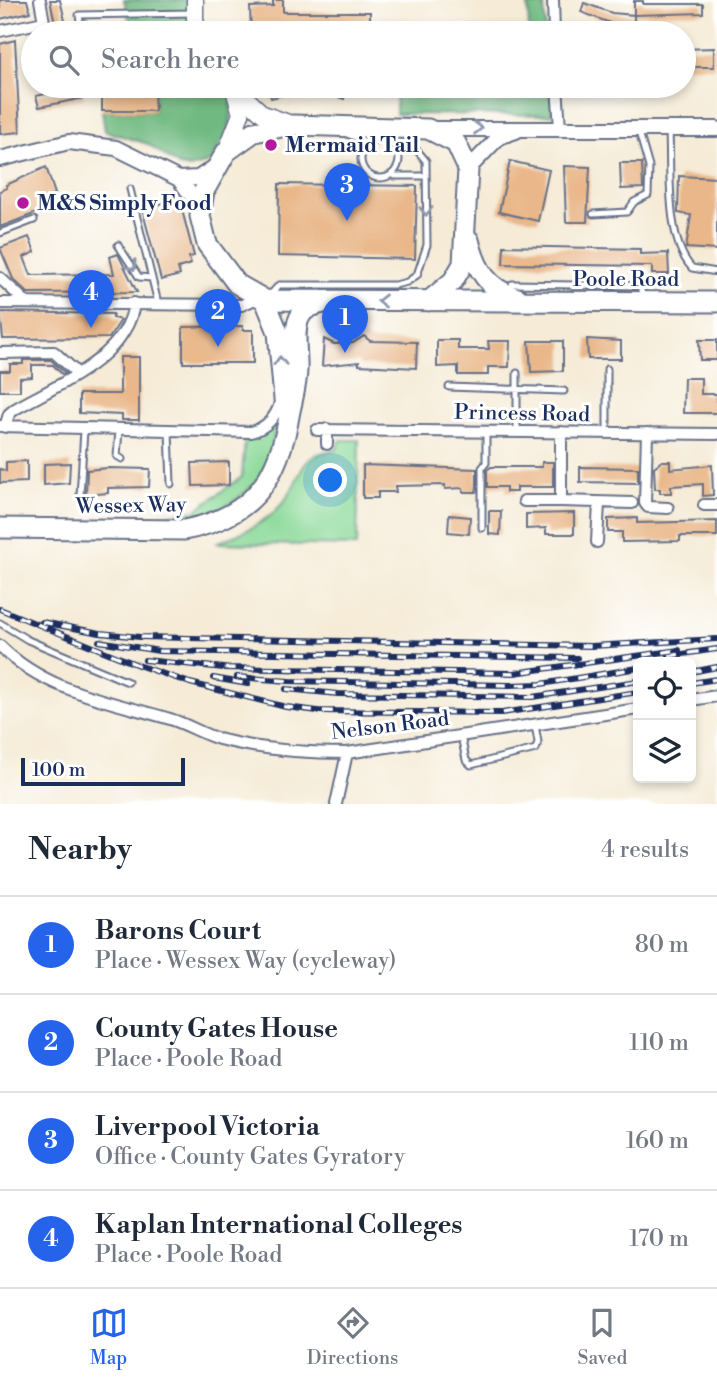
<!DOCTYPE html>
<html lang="en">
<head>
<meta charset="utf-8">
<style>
  :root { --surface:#fff; --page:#f6f6f7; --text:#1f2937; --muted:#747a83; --line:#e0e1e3; --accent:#2563eb }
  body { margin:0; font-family:"Libre Bodoni",serif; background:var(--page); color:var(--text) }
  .controls { position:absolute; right:21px; bottom:21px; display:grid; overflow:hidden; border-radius:10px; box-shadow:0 4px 10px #0003 }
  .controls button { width:63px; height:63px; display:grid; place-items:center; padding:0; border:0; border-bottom:2px solid var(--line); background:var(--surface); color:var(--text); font:35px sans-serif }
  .scale { position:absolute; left:21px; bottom:18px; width:164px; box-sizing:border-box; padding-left:7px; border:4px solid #1b2f5e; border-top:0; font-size:19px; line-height:24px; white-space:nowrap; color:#1b2f5e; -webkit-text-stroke:5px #fff; paint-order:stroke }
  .you { position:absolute; left:331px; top:481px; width:24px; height:24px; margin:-18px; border:5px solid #fff; border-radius:50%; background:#1a73e8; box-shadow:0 0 0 10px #1a73e833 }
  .badge { display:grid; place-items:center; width:46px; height:46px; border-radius:50%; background:var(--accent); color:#fff; font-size:23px; font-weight:700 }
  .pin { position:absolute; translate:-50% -58px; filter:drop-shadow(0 2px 4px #0008) }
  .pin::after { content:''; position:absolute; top:37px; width:24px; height:21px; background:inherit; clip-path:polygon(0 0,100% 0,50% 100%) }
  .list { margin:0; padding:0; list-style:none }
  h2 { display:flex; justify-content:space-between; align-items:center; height:91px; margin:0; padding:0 28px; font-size:30px }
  h2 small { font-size:23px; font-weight:400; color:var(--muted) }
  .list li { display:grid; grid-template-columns:46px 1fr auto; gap:21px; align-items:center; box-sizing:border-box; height:98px; padding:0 28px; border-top:2px solid var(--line) }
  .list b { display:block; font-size:26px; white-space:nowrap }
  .list p { margin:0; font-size:23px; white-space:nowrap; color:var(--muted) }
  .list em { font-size:23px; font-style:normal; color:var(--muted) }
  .icon { flex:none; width:38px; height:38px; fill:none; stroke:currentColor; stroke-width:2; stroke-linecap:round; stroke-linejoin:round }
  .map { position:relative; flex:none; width:717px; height:804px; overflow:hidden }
  .search { position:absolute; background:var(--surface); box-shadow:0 4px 10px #0003; left:21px; right:21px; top:21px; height:77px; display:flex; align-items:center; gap:18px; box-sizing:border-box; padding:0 24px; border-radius:38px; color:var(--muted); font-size:26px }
  .sheet { height:483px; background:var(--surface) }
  nav { display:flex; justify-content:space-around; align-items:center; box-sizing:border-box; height:98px; border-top:2px solid var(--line); background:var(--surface); font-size:19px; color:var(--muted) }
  nav a { display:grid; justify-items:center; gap:4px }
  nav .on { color:var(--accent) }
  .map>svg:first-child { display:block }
  .green { fill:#8bd998; stroke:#53847b; stroke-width:2 }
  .forest { fill:#70b980; stroke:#46746f; stroke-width:2 }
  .building { fill:#e9b789 }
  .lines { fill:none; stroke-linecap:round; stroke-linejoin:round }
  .service-casing { stroke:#677188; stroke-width:9 }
  .minor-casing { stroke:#677188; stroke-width:14 }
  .tertiary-casing { stroke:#677188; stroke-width:18 }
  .secondary-casing { stroke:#677188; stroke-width:19 }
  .trunk-casing { stroke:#677188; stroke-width:23 }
  .service { stroke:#fff; stroke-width:5 }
  .minor { stroke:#fff; stroke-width:10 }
  .tertiary { stroke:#fff; stroke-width:14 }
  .secondary { stroke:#fff; stroke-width:16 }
  .trunk { stroke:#fff; stroke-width:19 }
  .rail-casing { stroke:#1b2f5e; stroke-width:6 }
  .rail { stroke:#fff; stroke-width:3.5; stroke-dasharray:10; stroke-linecap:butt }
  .oneway { stroke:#8d97ae }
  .poi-dot { fill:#b5179e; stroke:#fff; stroke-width:2.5 }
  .labels { text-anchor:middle; stroke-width:6; stroke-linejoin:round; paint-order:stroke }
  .poi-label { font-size:21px; font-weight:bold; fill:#1b2f5e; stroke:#fff; text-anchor:start }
  .street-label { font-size:21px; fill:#1b2f5e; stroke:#fff }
</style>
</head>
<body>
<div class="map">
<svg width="717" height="804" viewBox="0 0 717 804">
  <rect width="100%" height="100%" fill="#fff"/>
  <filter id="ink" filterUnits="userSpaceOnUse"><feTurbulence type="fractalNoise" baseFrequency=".0143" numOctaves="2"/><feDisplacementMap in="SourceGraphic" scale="14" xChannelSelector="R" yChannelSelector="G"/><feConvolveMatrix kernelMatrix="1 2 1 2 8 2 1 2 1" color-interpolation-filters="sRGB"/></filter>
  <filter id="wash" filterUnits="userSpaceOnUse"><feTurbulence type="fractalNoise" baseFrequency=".00686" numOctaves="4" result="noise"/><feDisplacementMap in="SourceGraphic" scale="28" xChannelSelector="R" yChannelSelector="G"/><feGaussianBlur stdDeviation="1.57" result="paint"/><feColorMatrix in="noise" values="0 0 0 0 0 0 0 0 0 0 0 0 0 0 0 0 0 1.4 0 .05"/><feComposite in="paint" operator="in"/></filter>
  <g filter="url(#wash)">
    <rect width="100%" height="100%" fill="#f5ebd6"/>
    <!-- green -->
    <path class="green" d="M275,422c-3,74 -54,93 -117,104l3,-10 35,-6 46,-33 3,-39z
      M341,440h18l-2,106 -141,-3c24,-9 49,-19 66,-39 21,-24 15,-52 54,-54z"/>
    <!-- forest -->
    <path class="forest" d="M124,0h71l5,33h-67z
      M528,5h16l2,28h-17z
      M145,86h88l-3,43 -21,34 -19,5 -11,-2 -31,-22 -43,-13 -3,-20h53l-1,-19 -8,-1z
      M532,86h18l2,29 -156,-1v-26l135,5z"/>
    <g id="blocks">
      <!-- building -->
      <path class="building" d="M0,0h27l3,12 -30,7z
        M50,0h10l8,33h-11z
        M273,0h10v12h87v19l-119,2 -1,-26 23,-1z
        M634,1h9v3h60v9l-69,2z
        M584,3l28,10 22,2v10l-24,-2 -29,-11z
        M101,25h18v8h-17z
        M15,40l5,92 -20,2v-90z
        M714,48v19h-30v-18z
        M68,86h13l3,12 -45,9 -3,-11 33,-7z
        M102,86h16v4l36,1 1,20h-53z
        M268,86h79l-3,13 -16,-5h-41l-16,4z
        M510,161l39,9 -11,51 -39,-9z
        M620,163h22l1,25 -22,1z
        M564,166l26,1 -3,55h-21z
        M46,167l9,27 -10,4 4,10 -49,19v-36l7,-3 -1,-3z
        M679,176l38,2v72l-31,-2 5,-33 -13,-2z
        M279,184l138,2 -2,73 -137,-3z
        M173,200l2,7 6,-1 13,50 -5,1 2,7 -13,4 2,7 -19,5 -19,-71z
        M29,237l6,15 -11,5 7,18 83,-1 -4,-17 8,-3 19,38 -109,1 -15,-14 -13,-31z
        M504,246l136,3v5l28,-1 1,21h-17v-8l-149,-2z
        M0,312l113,2v4l8,2 -12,18 -106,1z
        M243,326v4h10v33h-70v-36z
        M364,336l6,5 47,1 -1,26 -57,-3v-3l-37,4 2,-27 10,5 19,-1z
        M587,339l34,2v18h-33z
        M437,340h21v9h31l-1,-8h22l-1,26h-21v8h-30v-9l-21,1z
        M699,340h18v20h-17z
        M529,341h34v30l-32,1z
        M120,357h19v63h-17v-5l-43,-2v-19h41z
        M23,360h28l14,13 -3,1 -9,-9h-21v12l-12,1v13h-20v-20h10v-7h13z
        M684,378h17v16h16v19h-34z
        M27,461v21l-27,1v-14l6,2v-9z
        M662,461h8v8l42,-4 1,30 -10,1v-12l-32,2v7h-11v-4h-5l-1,-22z
        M229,462v23l-36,1 -1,-23z
        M542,462h11v25h-36v5h-11v-5h-19v-17l4,-3h51z
        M70,463l-1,20 -25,2v-21z
        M363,465l114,4v18l-1,5h-13v-4l-18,1v-4l-50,1 1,6h-18v6h-15z
        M580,467l58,1v15l-58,-1z
        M108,468l42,1 -1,18 -41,1v5l-22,2 1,-25z
        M489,511h12l-1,24 -11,-1z
        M574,513v21h-28v-6l-20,1v-15z
        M449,515l21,2 -1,17 -21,-2z
        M637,518v5l80,-2v15h-37v5l-58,1v-10h-14v-13z"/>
    </g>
  </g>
  <g filter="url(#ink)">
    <use href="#blocks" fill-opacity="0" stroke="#677188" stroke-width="2"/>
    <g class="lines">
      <defs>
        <path id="service" d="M82,33l-3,-18 113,-2
          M669,132c2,36 -4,108 23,136l25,4
          M347,134l20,8
          M361 159a19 19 0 1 1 38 0a19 19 0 1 1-38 0Z
          M395,176h31
          M130,189l28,114
          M593,214l34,-2 7,-10 14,-7 1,-28 -10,-35
          M0,233l34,-13
          M118,245l21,32 13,1
          M512,284l128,2 3,12
          M271,294l8,-9h116l12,-3 10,-7 10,-30 -1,-84 -15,-18 -19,-1
          M607,369v64
          M517,373v59
          M449,387l115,4
          M119,430l-2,26 5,3
          M169,431l2,53
          M80,496l4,-66
          M482,528v-60l4,-5v-32
          M0,623l28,17 100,42
          M461,736l5,24 5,5 65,-16 2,-7 -3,-17"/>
        <path id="minor" d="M40,0l6,33
          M553,0l1,33
          M0,31l44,-9
          M557,86l3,42
          M0,278l27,25
          M0,303l242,2 15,-7
          M0,353l54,-1 23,21
          M0,426l251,6c15,-4 25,-15 29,-29
          M5,427l4,-13 6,-5c42,-24 113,-52 119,-106
          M327,429v15
          M317,430l400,4
          M561,432v69l71,2
          M647,433l-2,70 3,4 20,1
          M524,501h37
          M704,505h13
          M597,542l2,-39
          M0,646c46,46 110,55 170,73 17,5 32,15 49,20 42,11 85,14 128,14l291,-44
          M691,700l26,-4
          M336,804l11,-51"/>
        <path id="tertiary" d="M430,129h287
          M0,159l69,-17 47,6 63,31 13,17 8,19
          M468,169l31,-32 17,-6
          M179,179l19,-1 18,-12"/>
        <path id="secondary" d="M195,0v21l5,12
          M233,86l30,28 28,10
          M226,152l15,-38 -7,-25"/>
        <path id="trunk" d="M469,240c7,29 18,49 49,58
          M265,300l13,32 7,78
          M429,301l24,-20 10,-17 5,-95 -12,-26 -28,-14 -135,-4 -39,7 -28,20 -22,39 -4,25 7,28 30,40 28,16 452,2
          M0,528l184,2c70,-13 95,-52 106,-119 3,-14 7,-28 7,-42 1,-15 -5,-41 4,-54 5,-8 14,-10 23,-12"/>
      </defs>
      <!-- service casing -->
      <use href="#service" class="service-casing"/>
      <!-- minor casing -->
      <use href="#minor" class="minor-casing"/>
      <!-- tertiary casing -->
      <use href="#tertiary" class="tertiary-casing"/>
      <!-- secondary casing -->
      <use href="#secondary" class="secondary-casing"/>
      <!-- trunk casing -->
      <use href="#trunk" class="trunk-casing"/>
      <!-- service -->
      <use href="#service" class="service"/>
      <!-- minor -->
      <use href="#minor" class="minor"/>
      <!-- tertiary -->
      <use href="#tertiary" class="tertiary"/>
      <!-- secondary -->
      <use href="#secondary" class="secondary"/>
      <!-- trunk -->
      <use href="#trunk" class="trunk"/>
      <defs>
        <path id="rail" d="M0,609l138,56 52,18 96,24 32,4 184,2 136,-21
          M42,622l58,11 40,4 451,9 126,-7
          M99,641l60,10 418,7
          M669,656l48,-7
          M145,660l79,8 290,5 165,-23
          M691,672l26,-5
          M237,677l52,4 220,4 32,-1 97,-16
          M213,678l35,6
          M691,683l26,-4
          M286,689l52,5 195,3 105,-16"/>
      </defs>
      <!-- rail casing -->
      <use href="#rail" class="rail-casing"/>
      <!-- rail -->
      <use href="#rail" class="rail"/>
    </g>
    <!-- one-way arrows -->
    <defs><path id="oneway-chevron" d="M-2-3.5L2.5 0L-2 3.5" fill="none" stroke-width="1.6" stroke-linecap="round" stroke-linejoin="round" transform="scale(1.75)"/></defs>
    <g class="oneway">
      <use href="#oneway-chevron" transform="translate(478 128)"/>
      <use href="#oneway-chevron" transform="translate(426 211) rotate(89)"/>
      <use href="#oneway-chevron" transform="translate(132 266) rotate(56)"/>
      <use href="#oneway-chevron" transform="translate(382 301) rotate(-180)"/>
      <use href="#oneway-chevron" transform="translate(280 361) rotate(-91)"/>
    </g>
  </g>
  <!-- markers -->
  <g class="poi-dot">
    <circle cx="271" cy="145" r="7"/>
    <circle cx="23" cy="203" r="7"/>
  </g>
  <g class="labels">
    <!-- poi labels -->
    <g class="poi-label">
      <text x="285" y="152">Mermaid Tail</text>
      <text x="37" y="210">M&amp;S Simply Food</text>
    </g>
    <!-- street labels -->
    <g class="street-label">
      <text x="626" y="286">Poole Road</text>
      <text transform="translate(522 413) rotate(1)" y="7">Princess Road</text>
      <text transform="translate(131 505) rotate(-1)" y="7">Wessex Way</text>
      <text transform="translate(390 725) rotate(-7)" y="7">Nelson Road</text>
    </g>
  </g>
</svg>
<div class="controls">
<button><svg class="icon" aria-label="locate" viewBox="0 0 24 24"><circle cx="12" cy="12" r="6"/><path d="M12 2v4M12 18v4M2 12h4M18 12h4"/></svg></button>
<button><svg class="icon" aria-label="layers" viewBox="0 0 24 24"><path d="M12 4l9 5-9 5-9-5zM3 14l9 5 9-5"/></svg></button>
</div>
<div class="scale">100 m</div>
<div class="you"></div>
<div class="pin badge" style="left:345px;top:353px">1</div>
<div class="pin badge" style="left:218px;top:347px">2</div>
<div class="pin badge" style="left:347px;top:221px">3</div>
<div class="pin badge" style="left:91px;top:328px">4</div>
<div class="search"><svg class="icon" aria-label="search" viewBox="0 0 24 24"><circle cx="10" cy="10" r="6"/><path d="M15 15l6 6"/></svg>Search here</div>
</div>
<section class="sheet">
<h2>Nearby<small>4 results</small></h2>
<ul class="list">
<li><span class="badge">1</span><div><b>Barons Court</b><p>Place · Wessex Way (cycleway)</p></div><em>80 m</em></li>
<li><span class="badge">2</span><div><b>County Gates House</b><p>Place · Poole Road</p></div><em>110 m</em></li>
<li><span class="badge">3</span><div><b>Liverpool Victoria</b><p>Office · County Gates Gyratory</p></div><em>160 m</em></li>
<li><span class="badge">4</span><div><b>Kaplan International Colleges</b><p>Place · Poole Road</p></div><em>170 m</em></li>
</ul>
</section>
<nav>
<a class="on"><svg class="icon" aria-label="map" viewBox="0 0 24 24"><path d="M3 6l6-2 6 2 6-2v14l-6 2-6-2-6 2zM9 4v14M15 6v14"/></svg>Map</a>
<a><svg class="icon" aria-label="directions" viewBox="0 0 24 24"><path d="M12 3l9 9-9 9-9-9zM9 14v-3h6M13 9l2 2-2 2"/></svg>Directions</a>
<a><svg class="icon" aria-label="saved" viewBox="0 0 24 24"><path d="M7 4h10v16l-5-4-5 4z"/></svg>Saved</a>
</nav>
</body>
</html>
